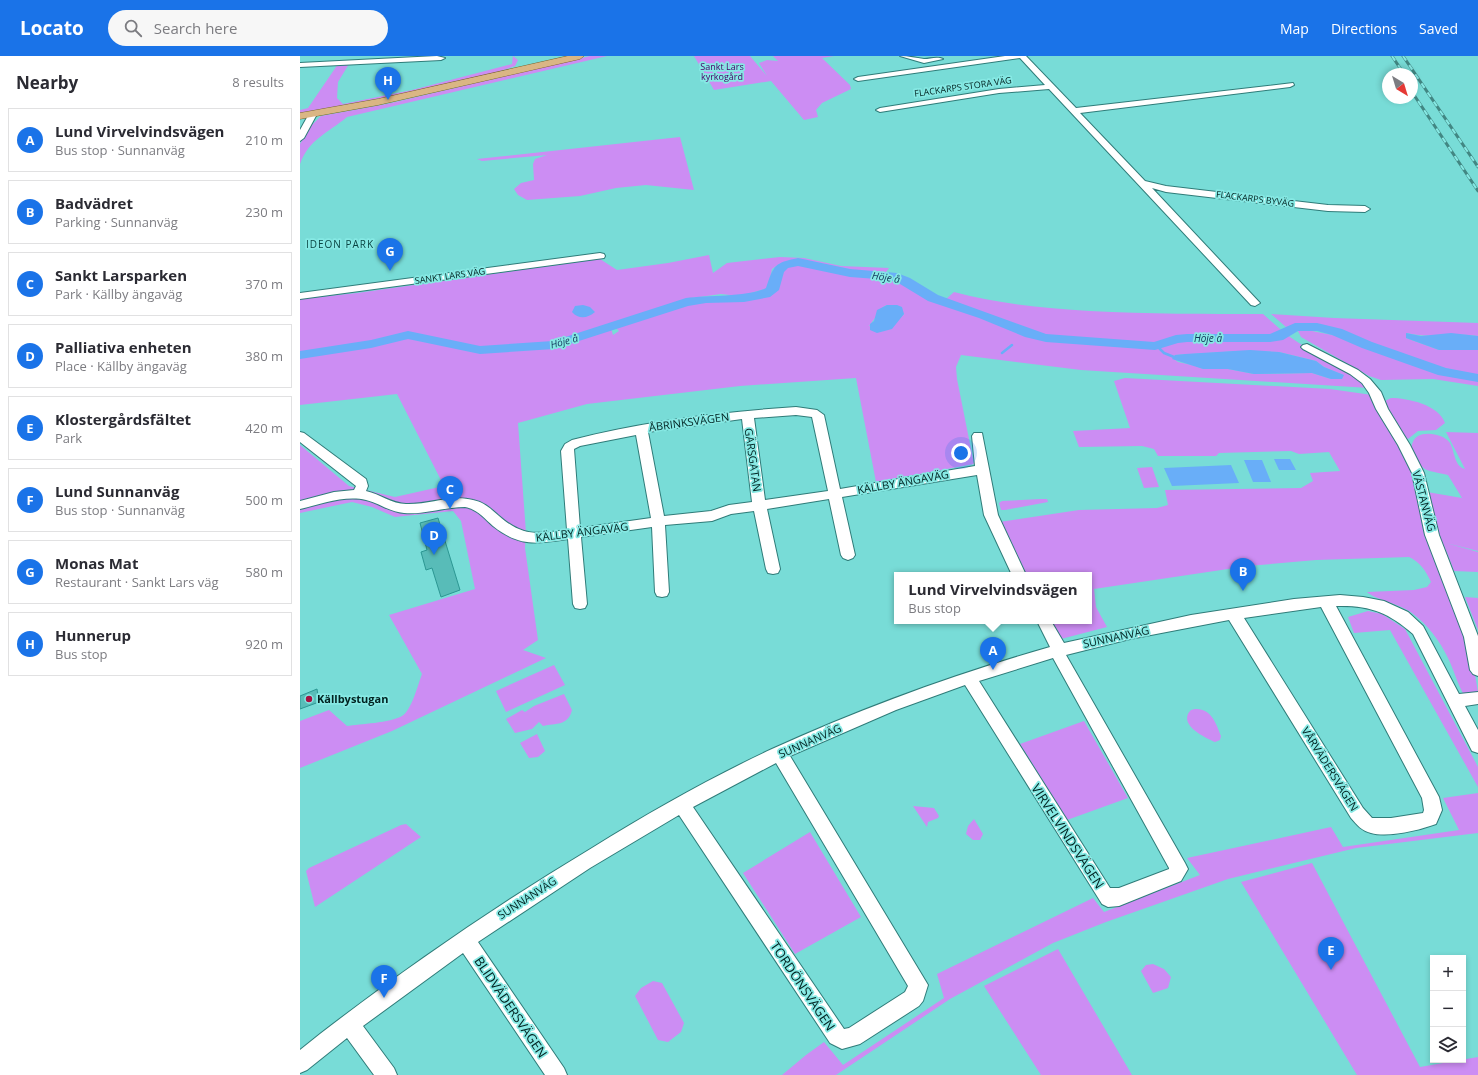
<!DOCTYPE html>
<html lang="en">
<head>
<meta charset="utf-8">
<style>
  :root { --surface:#fff; --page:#f7f7f7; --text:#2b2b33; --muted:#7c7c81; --line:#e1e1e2; --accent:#1a73e8 }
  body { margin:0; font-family:"Open Sans",sans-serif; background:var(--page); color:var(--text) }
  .controls { position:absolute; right:12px; bottom:12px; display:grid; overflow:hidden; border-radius:0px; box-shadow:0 2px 6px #0003 }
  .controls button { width:36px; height:36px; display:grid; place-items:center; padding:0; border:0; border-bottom:1px solid var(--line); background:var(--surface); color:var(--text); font:20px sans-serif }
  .compass { position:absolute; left:1082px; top:12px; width:36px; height:36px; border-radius:50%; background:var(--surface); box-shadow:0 2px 6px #0003; rotate:142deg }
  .you { position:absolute; left:661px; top:397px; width:14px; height:14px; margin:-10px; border:3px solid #fff; border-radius:50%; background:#1a73e8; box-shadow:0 0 0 6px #1a73e833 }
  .badge { display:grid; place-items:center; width:26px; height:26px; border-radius:50%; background:var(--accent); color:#fff; font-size:13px; font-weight:700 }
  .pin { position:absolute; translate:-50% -33px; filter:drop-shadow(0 1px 2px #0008) }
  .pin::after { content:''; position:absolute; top:21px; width:14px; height:12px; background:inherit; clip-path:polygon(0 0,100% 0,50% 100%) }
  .popup { position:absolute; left:594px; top:516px; width:198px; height:52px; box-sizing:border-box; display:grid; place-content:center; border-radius:0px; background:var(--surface); filter:drop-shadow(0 1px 3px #0005); font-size:13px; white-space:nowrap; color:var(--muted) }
  .popup b { font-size:15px; color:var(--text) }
  .popup::after { content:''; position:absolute; left:50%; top:100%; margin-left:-8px; border:8px solid transparent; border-top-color:var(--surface) }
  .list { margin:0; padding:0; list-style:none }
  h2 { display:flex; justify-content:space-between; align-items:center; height:52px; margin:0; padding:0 16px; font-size:17px }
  h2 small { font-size:13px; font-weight:400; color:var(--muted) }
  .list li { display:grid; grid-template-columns:26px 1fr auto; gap:12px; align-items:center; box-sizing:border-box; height:64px; margin:0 8px 8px; padding:0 8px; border:1px solid var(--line); border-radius:0px }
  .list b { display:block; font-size:15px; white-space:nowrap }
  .list p { margin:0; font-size:13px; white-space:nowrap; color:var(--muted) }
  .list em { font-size:13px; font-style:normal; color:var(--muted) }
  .icon { flex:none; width:22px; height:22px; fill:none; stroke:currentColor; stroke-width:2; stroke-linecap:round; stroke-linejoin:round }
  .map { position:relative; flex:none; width:1178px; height:1019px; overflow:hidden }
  header { display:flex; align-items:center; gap:24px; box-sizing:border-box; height:56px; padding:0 20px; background:var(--accent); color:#fff }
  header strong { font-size:19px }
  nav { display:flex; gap:22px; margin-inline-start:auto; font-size:14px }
  .search { width:280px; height:36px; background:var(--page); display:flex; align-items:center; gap:10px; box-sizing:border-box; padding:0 14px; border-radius:22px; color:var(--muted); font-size:15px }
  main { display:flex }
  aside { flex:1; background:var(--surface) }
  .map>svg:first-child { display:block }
  .green { fill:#cc8df3; fill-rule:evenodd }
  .water { fill:#69aef8 }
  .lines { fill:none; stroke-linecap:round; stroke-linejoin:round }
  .stream { stroke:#69aef8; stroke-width:2.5 }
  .river { fill:#69aef8; fill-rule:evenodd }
  .building { fill:#58bcb8; stroke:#2c9793 }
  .minor-casing { stroke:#2f7c79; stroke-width:2 }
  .major-casing { stroke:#7e632c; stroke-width:1 }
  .minor { fill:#fff; fill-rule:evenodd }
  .major { fill:#dab684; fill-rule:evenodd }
  .rail-casing { stroke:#428783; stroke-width:3 }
  .rail { stroke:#86e9e4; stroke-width:2; stroke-dasharray:5.5; stroke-linecap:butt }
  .poi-dot { fill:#a60e40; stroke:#86e9e4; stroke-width:1.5 }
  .labels { text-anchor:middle; stroke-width:3.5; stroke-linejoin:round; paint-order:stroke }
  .far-park-label { font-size:9px; fill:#480065; stroke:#86e9e4 }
  .far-street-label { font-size:9px; fill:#012220; stroke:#86e9e4 }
  .far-neighbourhood-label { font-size:10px; letter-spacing:1px; fill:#0a4543; stroke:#86e9e4 }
  .far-water-label { font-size:10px; font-style:italic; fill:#113559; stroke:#86e9e4 }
  .street-label { font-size:11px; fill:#012220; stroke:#86e9e4 }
  .poi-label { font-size:11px; font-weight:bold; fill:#012220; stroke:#86e9e4; text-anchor:start }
  .near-street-label { font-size:13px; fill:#012220; stroke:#86e9e4 }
</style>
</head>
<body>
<header>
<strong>Locato</strong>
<div class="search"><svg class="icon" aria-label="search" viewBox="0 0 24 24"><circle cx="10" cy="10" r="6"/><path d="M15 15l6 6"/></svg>Search here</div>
<nav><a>Map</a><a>Directions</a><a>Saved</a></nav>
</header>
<main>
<aside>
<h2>Nearby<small>8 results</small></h2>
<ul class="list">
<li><span class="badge">A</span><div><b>Lund Virvelvindsvägen</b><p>Bus stop · Sunnanväg</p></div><em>210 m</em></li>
<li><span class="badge">B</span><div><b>Badvädret</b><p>Parking · Sunnanväg</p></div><em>230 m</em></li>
<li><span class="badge">C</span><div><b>Sankt Larsparken</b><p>Park · Källby ängaväg</p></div><em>370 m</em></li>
<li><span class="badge">D</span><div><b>Palliativa enheten</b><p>Place · Källby ängaväg</p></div><em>380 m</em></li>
<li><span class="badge">E</span><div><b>Klostergårdsfältet</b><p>Park</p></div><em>420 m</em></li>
<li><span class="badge">F</span><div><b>Lund Sunnanväg</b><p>Bus stop · Sunnanväg</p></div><em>500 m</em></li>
<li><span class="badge">G</span><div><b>Monas Mat</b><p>Restaurant · Sankt Lars väg</p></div><em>580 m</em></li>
<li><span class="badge">H</span><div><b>Hunnerup</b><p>Bus stop</p></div><em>920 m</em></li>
</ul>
</aside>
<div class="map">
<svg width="1178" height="1019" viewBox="0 0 1178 1019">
  <rect width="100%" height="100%" fill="#78dcd7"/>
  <!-- green -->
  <path class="green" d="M213,0l5,4 -3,6 -17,6 -94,22 -104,19v-3l8,-2 30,-44h11l-11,18 -1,16 6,6 69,-14 100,-26z
    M290,0h17l-260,61c-19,16 -38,22 -47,47v-20l9,-16 12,-12 66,-12z
    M394,0h56l17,20 -8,-13 8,-3 11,1 -5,-5h61l-12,2 28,27 1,4 -29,14 -6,7 2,7 -14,3 -33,-39 -57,9z
    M380,81l14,53 -48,-5 -30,3 -36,8 -53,4 -9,-5 -4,-6 7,-6 13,-3 -1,-16 2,-5 12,-4 -65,6 -5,-2z
    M409,199l4,18 14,-10 53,-6 24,1 37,8 48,2 -3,4 -11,2 -77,-15c-10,1 -18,4 -26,10l-4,19 -28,8 -19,-2 -36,5 -75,26 3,10 6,-4 -4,-4c29,-12 61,-21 92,-26 23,-4 47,4 68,-11l2,-12 3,-7 6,-4 12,-3 51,11 42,3 12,3 28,19h14l9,-8c45,12 90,16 136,19 58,3 115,3 173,3l24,21 18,12 37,19 27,22 -288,-18 -120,-15 -5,12 1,12 17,85 -98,18 -20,-104 -116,8 -153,18 -69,19 8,110 -1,15 13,92 -15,10 23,8 -154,73 -92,37v-47l29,-11 18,16c13,-2 43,-3 55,-10 10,-6 16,-32 20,-42l-33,-59 86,-26 -14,-68 -8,-10 -58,6 -23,-10 -20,-5 -52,11v-68l49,41 46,11 49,-11 -47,-92 -97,11v-106l57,-6 243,-34 17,11 51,-7zM587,249h10l7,9 -8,8 -27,4 14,-19zM939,295l40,1 37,9 8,6 19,8 -1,4h-11l-19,-6 -58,1 -26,-5h-25l-7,-3 -18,-4 -5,-4 2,-3z
    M971,258l63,4 144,5v13c-24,-4 -48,3 -71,-3l-1,5 33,12h39v25l-43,-9 -108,-40 -26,-3 -15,4z
    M1007,274l35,7 27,13 25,6 50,18 34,7v5l-45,-7 -52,1 -12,-4 -68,-39 -3,-6z
    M825,322l205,11 42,6 55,97 35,6 -14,-23c-25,-6 -25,-2 -37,-26 1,-5 2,-10 7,-13 9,-5 27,-1 32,7 5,9 4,23 15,26l-19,-37 32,1v118l-32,-8 32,9v20l-24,-1 -10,-27 9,26 -1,1 17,70 9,51 -14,3c-7,-12 -10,-25 -16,-37 -8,-17 -21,-34 -36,-45 -12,-9 -36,-13 -45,-21l47,-2 13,-3 4,-5c-5,-11 -11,-20 -22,-25l-93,3 -68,6 -154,23 2,18 11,20 -46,12 -10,-18h38v-46h-62l-28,-53 80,-12 78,-2 11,-3 -3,-15 136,-2 12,-7 -3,-8 30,-2 -11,-19 -30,2 -8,-3 -72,2 -3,3h-58l-4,-7 -12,-3 -63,1 -6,-16 57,-3 -16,-47z
    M1091,342c17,0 48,7 54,25l-9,7 -18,1 -10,8 -4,-3 -21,-34z
    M852,411l7,20 -15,1 -7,-20z
    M741,443h6l1,3 -43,8h-4l-2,-7 3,-2z
    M1165,541l13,1v32z
    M1068,555l14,3 23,15 73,138v20l-88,-157 -36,3 -6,-16z
    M254,609l11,20 -59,27 -10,-21z
    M264,638l8,16c-4,16 -16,13 -29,16l-4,-4 -7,7 -17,4 -9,-14 16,-9 3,2 9,-6z
    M895,653c16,-1 21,14 26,27l-1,4 -5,2c-11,-5 -38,-18 -24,-32z
    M784,665l44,77 -61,22 -47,-76z
    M237,678l8,17 -7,6 -9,1 -9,-15z
    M1178,737v40l-122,15 -128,31 -122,43 -53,21 -103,56 -114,76h-54l24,-20 18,-13 19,23 101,-67 -7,-24 156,-76 11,14 96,-37 -13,-17 144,-31 12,20 116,-17 -16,-32z
    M613,750l21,2 5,8 -1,2 -10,4 -1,5z
    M674,763l9,15 -3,6h-7l-7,-6 2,-8z
    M106,768l15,13 -106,70 -9,-36 3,-3 92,-43z
    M510,776l51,85 -66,37 -52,-81z
    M1012,807l108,204 58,-10v18h-121l-116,-193z
    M758,893l74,126h-91l-57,-89z
    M853,908l11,5 7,8 -3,11 -15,5 -12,-22 5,-6z
    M353,925l9,2 22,40 -3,9 -13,10 -10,-2 -23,-44 6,-8z"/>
  <!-- water -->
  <path class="water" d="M283,249l7,2 5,5c-7,6 -16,8 -23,0l3,-6z
    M587,249h10l5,2 2,7 -12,15 -15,4 -7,-3v-6l4,-3 3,-11z
    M1106,277l15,3 30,-3 27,3v14h-39l-33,-12z
    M950,294l29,2 37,9 8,6 20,8 -2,4h-11l-19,-6 -58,1 -26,-5h-25l-31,-10 3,-4 10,-1z
    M974,403h16l6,11h-17z
    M944,404h18l9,22h-18z
    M931,409l8,18 -67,3 -8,-18z"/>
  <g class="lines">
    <!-- stream -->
    <path class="stream" d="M857,290l7,7 10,4
      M702,297l10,-8"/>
    <!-- river -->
    <path class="river" d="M498,202l52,11 47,4 13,5 28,17 108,39 108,8 22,-7 11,-1h83l25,-11h22l25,6 30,13 74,26 32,6v8l-40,-7 -76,-27 -30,-13 -15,-4h-19l-15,9 -13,2h-83l-9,1 -23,7 -109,-8 -21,-5 -46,-19 -51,-17 -28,-17 -10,-4 -40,-3 -52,-11 -10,2 -4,4 -5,18 -9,7 -26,5 -38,1 -18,3 -134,43 -74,5 -72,-15 -37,9 -71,11v-8l71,-11 37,-9 72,15 73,-5 133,-43c21,-3 63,-1 80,-10 8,-23 8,-25 32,-30z"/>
  </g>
  <!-- building -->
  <path class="building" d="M138,462l22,72 -19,7 -9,-29 -6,2 -5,-18 6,-2 -7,-27z
    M17,633l2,13 -19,7v-13z"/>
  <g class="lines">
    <defs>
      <path id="minor" d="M137,0l8,2 -4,2 -141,7v-4z
        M600,0c9,0 16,2 24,3 6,0 13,-3 19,0l-19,4z
        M705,0h21l50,52 217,-25 1,2 -4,2 -210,26 65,68 21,5 162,19 37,1 5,3 -5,3 -37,-1 -162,-19 -14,-4 108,115 -5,3 -4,-1 -202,-216 -50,4 -119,19 -4,-2 4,-2 119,-19 46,-4 -25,-27 -162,23 -4,-2 4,-2z
        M10,56l7,2 -13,24 -4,3v-11z
        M300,197l4,1 1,2 -1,2 -304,41v-6z
        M1007,288l51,26 12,9 11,13 7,17 22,36 14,28 15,62 39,101v40l-5,-2 -3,-4 -6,-33 -39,-102 -13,-62 -14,-28 -22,-36 -7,-16 -7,-10 -12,-9 -47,-25 -2,-2 2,-2z
        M496,351l21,3 7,5 16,74 135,-23 -3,-30 2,-3h8l16,82 28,60h-14l-28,-60 -7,-40 -135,22 13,58 -2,3 -5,2 -5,-2 -2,-3 -12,-56 -62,10 13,60 -2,4 -5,1 -5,-1 -2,-4 -12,-58 -23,3 -19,7 -47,4 4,67 -2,4 -5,1 -5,-1 -2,-4 -3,-65 -71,10 6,67 -2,4 -5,1 -5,-1 -2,-4 -5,-65c-31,5 -49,8 -75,-13 -9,-8 -16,-17 -28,-19 -21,0 -41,8 -61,6 -14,-1 -25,-10 -38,-13 -21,-5 -45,4 -66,9v-8l34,-9 20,-2 2,-4 -56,-44v-10l4,1 62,46 2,7 -2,5c14,3 26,13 40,13 23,1 45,-10 67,-4 11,2 18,9 26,16 24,21 38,18 68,14l-6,-79 4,-7 7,-4c72,-19 149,-28 224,-33zM496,359l16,2 16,74 -63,9 -11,-82zM442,363l10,83 -23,3 -18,6 -47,5 -16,-84zM336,379l15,83 -71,10 -6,-79 6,-3z
        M1040,539l23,2 21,4 24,11 15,14 36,68 19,-2v12l-13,2 13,24v23l-6,-2 -59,-117c-25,-22 -44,-29 -77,-28l103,191 3,13 -6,14c-16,6 -48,14 -65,9 -9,-2 -14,-8 -20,-15l-122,-198 -99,19 -64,16 119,208 3,6 -7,12 -62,25 -11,1 -6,-3 -137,-219 -69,25 -106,46 138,229 -5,16 -4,5 -59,38 -18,5 -12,-6 -151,-228 -89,53 -112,74 86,126 3,7h-22l-82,-122 -100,73 31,42 3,7h-23l-27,-37 -40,32 -7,3v-23l20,-16c87,-67 177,-129 272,-186 58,-36 118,-70 180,-99 90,-41 183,-75 278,-102l-13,-26h14l13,22 127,-28 103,-16zM1021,551l101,191 2,12 -1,3 -32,5h-19l-9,-10 -119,-190zM753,602l116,210v1l-50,19h-9l-131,-207zM476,707l132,223 -3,6 -56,36 -5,1 -151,-222z"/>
      <path id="major" d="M268,0h16l-4,3 -202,46 -78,14v-6l78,-14z"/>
    </defs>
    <!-- minor casing -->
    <use href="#minor" class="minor-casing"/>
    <!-- major casing -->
    <use href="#major" class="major-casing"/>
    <!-- minor -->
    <use href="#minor" class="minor"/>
    <!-- major -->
    <use href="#major" class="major"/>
    <defs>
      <path id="rail" d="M1092,0l12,18
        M1103,0l75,111
        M1112,36l66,99"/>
    </defs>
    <!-- rail casing -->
    <use href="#rail" class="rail-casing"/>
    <!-- rail -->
    <use href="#rail" class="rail"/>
  </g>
  <!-- markers -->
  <circle class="poi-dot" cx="9" cy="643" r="4"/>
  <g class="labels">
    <!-- far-park labels -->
    <g class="far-park-label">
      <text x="422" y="14">Sankt Lars<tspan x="422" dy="10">kyrkogård</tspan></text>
    </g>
    <!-- far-street labels -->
    <g class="far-street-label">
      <text transform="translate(663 31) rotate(-8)" y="3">FLACKARPS STORA VÄG</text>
      <text transform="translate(955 143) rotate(7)" y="3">FLACKARPS BYVÄG</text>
      <text transform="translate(150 220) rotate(-8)" y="3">SANKT LARS VÄG</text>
    </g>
    <!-- far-neighbourhood labels -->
    <g class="far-neighbourhood-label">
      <text x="40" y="192">IDEON PARK</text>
    </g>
    <!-- far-water labels -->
    <g class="far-water-label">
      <text transform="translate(586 221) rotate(9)" y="4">Höje å</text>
      <text x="908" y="286">Höje å</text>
      <text transform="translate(264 285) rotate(-15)" y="4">Höje å</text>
    </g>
    <!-- street labels -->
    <g class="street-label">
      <text transform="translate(389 366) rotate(-8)" y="4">ÅBRINKSVÄGEN</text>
      <text transform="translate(453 404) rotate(82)" y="4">GÄRSGATAN</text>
      <text transform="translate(603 426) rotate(-10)" y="4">KÄLLBY ÄNGAVÄG</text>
      <text transform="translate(1124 445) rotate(75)" y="4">VÄSTANVÄG</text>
      <text transform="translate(282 476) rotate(-7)" y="4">KÄLLBY ÄNGAVÄG</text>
      <text transform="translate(816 581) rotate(-12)" y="4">SUNNANVÄG</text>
      <text transform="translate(510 685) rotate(-24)" y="4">SUNNANVÄG</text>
      <text transform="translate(1030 713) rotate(58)" y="4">VÅRVÄDERSVÄGEN</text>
      <text transform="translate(227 842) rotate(-33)" y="4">SUNNANVÄG</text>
    </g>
    <!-- poi labels -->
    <g class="poi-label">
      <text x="17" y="647">Källbystugan</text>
    </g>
    <!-- near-street labels -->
    <g class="near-street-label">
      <text transform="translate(768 780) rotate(57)" y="5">VIRVELVINDSVÄGEN</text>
      <text transform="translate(503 930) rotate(56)" y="5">TORDÖNSVÄGEN</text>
      <text transform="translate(211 951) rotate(56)" y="5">BLIDVÄDERSVÄGEN</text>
    </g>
  </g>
</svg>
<div class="controls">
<button>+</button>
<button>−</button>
<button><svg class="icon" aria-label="layers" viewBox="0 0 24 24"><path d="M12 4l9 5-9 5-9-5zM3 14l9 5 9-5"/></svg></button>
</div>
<svg class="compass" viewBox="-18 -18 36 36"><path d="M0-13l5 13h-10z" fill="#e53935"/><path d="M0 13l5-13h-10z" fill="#7c7c81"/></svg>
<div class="you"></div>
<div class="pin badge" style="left:693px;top:614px">A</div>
<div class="popup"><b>Lund Virvelvindsvägen</b>Bus stop</div>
<div class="pin badge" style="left:943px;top:535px">B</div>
<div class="pin badge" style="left:150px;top:453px">C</div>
<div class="pin badge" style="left:134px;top:499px">D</div>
<div class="pin badge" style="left:1031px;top:914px">E</div>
<div class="pin badge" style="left:84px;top:942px">F</div>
<div class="pin badge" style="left:90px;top:215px">G</div>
<div class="pin badge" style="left:88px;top:44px">H</div>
</div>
</main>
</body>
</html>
